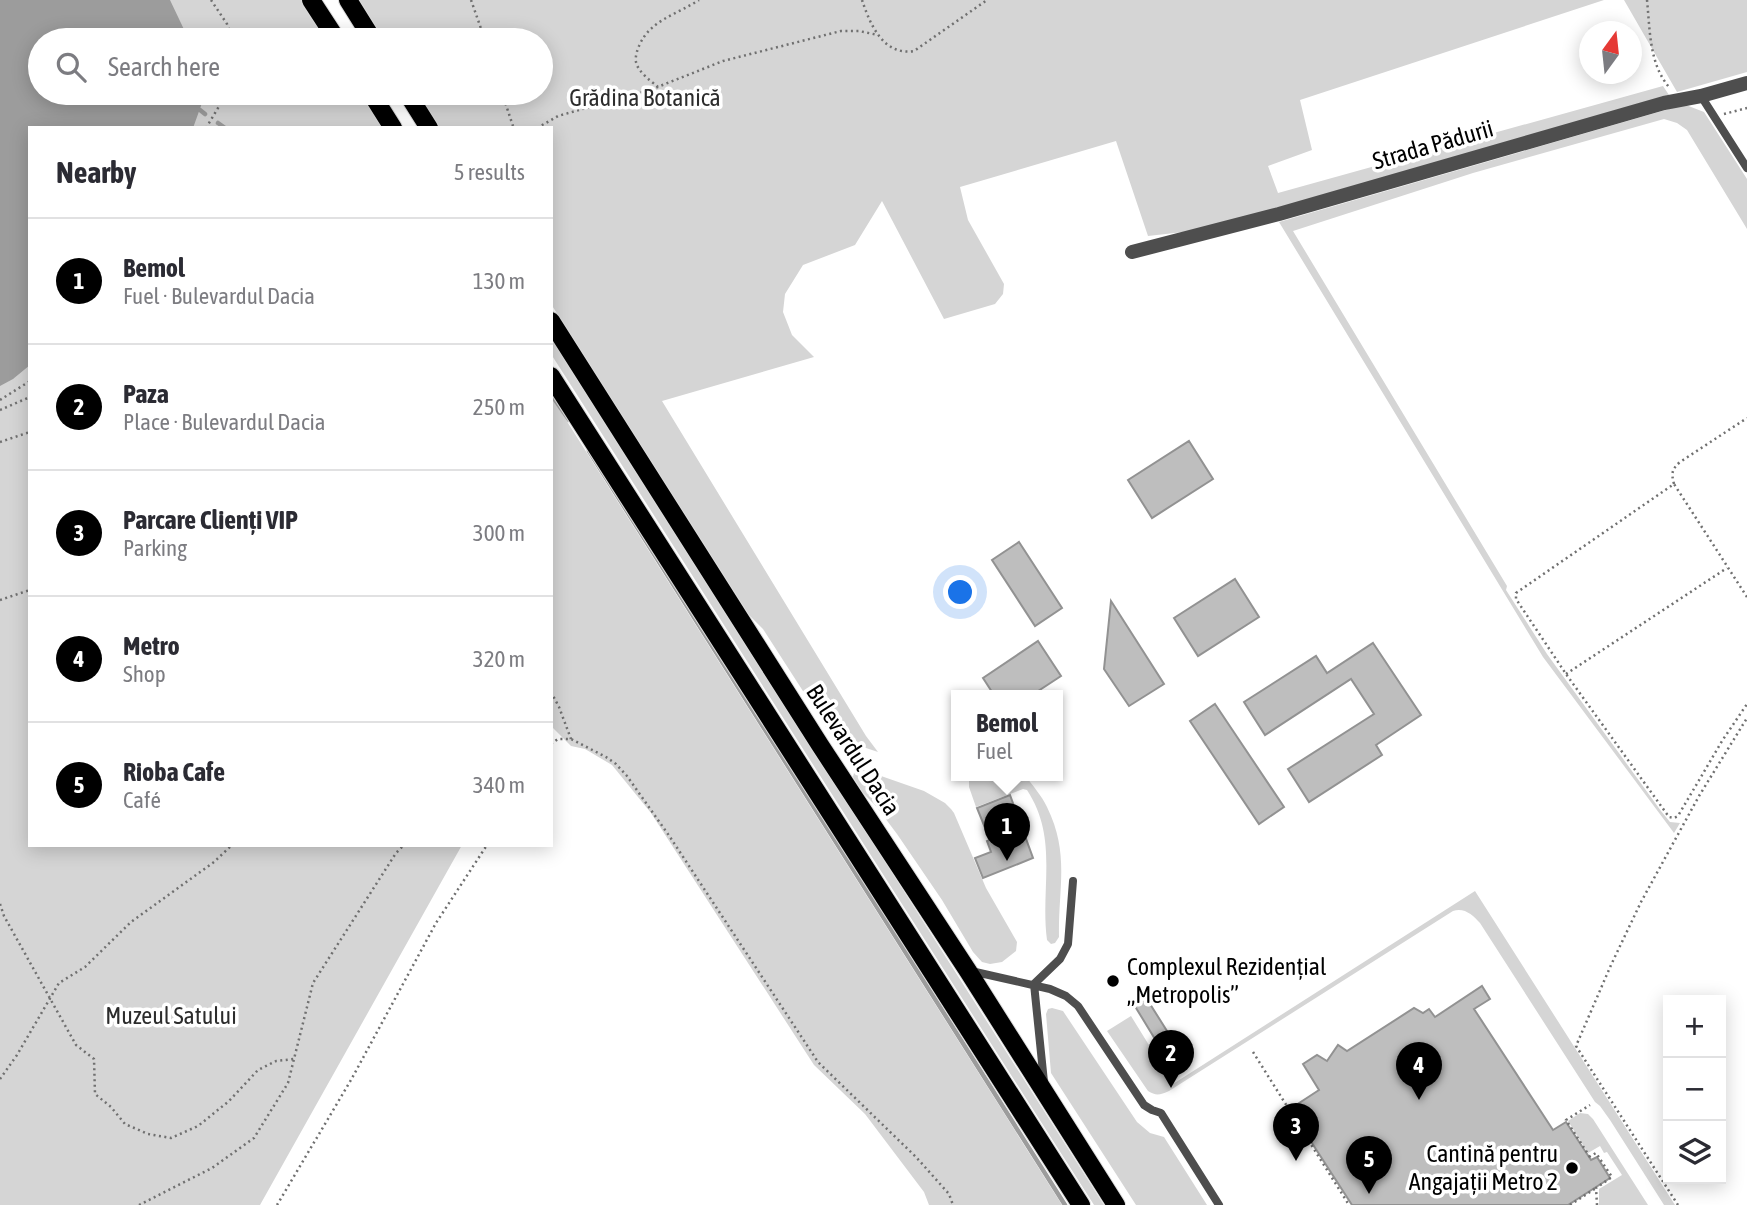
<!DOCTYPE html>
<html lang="en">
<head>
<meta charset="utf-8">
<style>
  :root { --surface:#fff; --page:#f2f2f3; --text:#2b2b33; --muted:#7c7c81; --line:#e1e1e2; --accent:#000 }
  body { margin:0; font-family:"Asap Condensed",sans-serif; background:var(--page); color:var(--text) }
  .controls { position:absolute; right:21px; bottom:21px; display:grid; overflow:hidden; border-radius:0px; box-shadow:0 4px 18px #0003 }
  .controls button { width:63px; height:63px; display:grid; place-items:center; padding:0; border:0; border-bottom:2px solid var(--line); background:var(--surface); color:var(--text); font:35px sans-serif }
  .compass { position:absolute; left:1579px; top:21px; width:63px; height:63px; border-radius:50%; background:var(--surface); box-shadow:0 4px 18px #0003; rotate:15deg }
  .you { position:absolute; left:961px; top:593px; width:24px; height:24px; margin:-18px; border:5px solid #fff; border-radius:50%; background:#1a73e8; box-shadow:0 0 0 10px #1a73e833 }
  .badge { display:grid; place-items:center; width:46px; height:46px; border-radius:50%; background:var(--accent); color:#fff; font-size:23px; font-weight:700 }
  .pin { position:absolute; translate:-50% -58px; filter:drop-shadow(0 2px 4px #0008) }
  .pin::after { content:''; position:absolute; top:37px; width:24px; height:21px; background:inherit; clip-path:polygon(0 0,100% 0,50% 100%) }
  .popup { position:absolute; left:951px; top:690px; width:112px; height:91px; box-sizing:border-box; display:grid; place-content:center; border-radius:0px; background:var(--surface); filter:drop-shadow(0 2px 5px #0005); font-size:23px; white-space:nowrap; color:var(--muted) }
  .popup b { font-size:26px; color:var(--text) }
  .popup::after { content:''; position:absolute; left:50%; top:100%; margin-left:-14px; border:14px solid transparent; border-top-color:var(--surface) }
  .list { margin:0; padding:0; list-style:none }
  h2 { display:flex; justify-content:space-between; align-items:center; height:91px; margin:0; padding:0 28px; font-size:30px }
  h2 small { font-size:23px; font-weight:400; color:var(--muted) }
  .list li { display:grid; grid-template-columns:46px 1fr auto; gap:21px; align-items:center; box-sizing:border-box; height:126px; padding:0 28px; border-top:2px solid var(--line) }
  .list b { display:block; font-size:26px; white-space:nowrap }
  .list p { margin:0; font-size:23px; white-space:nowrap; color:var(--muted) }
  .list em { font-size:23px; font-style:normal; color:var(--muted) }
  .icon { flex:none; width:38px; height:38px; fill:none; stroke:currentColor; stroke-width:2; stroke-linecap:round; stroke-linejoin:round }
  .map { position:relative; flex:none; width:1747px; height:1205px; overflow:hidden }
  .search { position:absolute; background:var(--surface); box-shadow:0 4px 18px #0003; left:28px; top:28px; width:525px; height:77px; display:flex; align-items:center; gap:18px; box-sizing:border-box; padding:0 24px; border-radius:38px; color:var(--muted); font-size:26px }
  .panel { position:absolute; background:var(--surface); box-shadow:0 4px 18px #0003; left:28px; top:126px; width:525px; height:721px; border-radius:0px }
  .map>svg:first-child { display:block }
  .green { fill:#d5d5d5 }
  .water { fill:#9c9c9c }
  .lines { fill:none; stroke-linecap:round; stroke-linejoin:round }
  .stream { stroke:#9c9c9c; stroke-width:4.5 }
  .building { fill:#bebebe; stroke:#929292; stroke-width:2 }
  .primary-casing { stroke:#dbdbdb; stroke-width:20 }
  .path { stroke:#707070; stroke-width:2.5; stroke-dasharray:2 3.5; stroke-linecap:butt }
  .lane { stroke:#4e4e4e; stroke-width:8 }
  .street { stroke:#4e4e4e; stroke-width:14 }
  .primary { stroke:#000; stroke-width:18 }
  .poi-dot { fill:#000; stroke:#fff; stroke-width:2.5 }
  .labels { text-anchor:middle; stroke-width:7; stroke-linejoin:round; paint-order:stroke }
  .park-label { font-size:24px; fill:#2c2c2c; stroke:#fff }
  .street-label { font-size:24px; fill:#000; stroke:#fff }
  .poi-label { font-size:24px; fill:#000; stroke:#fff; text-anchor:start }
</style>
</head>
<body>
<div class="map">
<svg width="1747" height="1205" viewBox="0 0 1747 1205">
  <rect width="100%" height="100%" fill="#fff"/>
  <!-- green -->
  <path class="green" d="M0,0h301l26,40h-287v53h320l22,35h-352v717h432l-202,360h-260z
    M358,0h1246l-304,100 12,50 -44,16 10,27 385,-107 6,9 -468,135 -53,6 -32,-95 -156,46 8,33 36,64 -1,10 -8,10 -51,15 -62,-118 -27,44 -52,20 -18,29 -2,18 9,23 22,22 -152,44 204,335 12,16 -36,-12 -12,-7 -67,-104 -14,-14 -198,-311v-176h-112l-22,-35h124v-53h-158z
    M1624,0h123v72l-70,20z
    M1686,105l18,7 43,67v50l-60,-99 -10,-7 -13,-4 -191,54 -180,58 214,355 -1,4 41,64 114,157 9,11 10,1 -6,10 -131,-176 -264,-435 397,-115z
    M551,338l553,867h-10l-543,-851z
    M551,396l511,809h-133l-5,-13 -59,-78 -51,-49 -163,-252 -39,-48 -27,-16 -14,-3 -20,-20z
    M861,769l63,22 21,12 6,6 3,4 32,75 31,54 -1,9 -14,11 -12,2 -8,-2 -9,-10 -31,-52 -45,-66 -21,-28 -13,-13 -10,-16 1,-4z
    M981,775h44c7,10 17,21 22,32 23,47 11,81 12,130l-4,6 -4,1 -4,-4c-7,-52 12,-101 -20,-150l-4,-1 -47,18 -7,-20v-6z
    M1475,891l200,314h-11l-54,-85 -10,-14 -5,-4 -115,-179c-7,-8 -16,-16 -27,-12l-284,180c-9,4 -13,5 -21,0l-41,-60 24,-15 42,68z
    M1052,1008l11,3 74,111 13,11 14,4 43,68h-71l-85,-132 -5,-59 2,-5z
    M1580,1113l8,1 5,5 55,86h-49v-16l23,-14 -15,-23 -3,1 -4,-7 -12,7 -20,-32z"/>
  <!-- water -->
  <path class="water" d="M0,0h170l19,40h-149v53h163l-1,10 -9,25h-163v237l-17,14 -13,7z"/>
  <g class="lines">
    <!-- stream -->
    <path class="stream" d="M200,110l5,4
      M218,123l7,5
      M551,394l18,26
      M589,451l476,754"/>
  </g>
  <!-- building -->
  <path class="building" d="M1189,441l24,38 -61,39 -24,-38z
    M1019,542l43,66 -27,18 -43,-66z
    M1235,579l24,38 -61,39 -24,-38z
    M1111,601l53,83 -35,22 -25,-37z
    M1038,641l23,35 -29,19h-38l-11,-17z
    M1373,643l48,72 -45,30 6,10 -73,47 -21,-33 86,-55 -23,-35 -86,56 -21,-33 72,-46 11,17z
    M1215,704l69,103 -25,17 -69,-103z
    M1010,795l23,63 -50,20 -8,-20 16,-6 -4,-11 3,-1 -13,-32z
    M1482,986l8,13 -16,10 79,121 13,-8 25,38 6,-3 13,21 -42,27h-216l-62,-96 29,-19 -16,-26 14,-9 10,6 11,-16 9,6 67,-43 9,5 6,-4 6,8z
    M1145,996l22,35 -12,8 -22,-36z"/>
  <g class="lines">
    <defs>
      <path id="primary" d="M311,0l26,40
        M348,0l25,40
        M371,93l22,35
        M407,93l22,35
        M551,321l269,424 148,226 148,234
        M551,376l530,829"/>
    </defs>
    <!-- primary casing -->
    <use href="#primary" class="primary-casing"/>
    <!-- path -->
    <path class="path" d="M211,0l16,24 4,10 -3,6
      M471,0l14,40
      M862,0c8,24 21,56 52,51l73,-51
      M1647,0c3,29 2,64 22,87
      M658,87c-7,-6 -20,-15 -22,-25 -1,-4 1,-12 3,-16 11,-26 37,-31 60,-46
      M502,93l11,33 4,2
      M1724,114l23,-6
      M206,128l21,-35
      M537,128l21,-12 92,-26 73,-29 118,-30h18l19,4
      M0,400l30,-19
      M0,410l30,-13
      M0,442l30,-10
      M1674,484c-3,-11 -2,-15 6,-22l67,-44
      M1747,597l-73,-113 -158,109v6l50,75 103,143 5,1 4,-2 44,-75 25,-37
      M0,600l30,-10
      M1566,674l161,-106
      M551,692l8,15 12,32
      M551,744l7,-5h13l35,18 10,7 11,12 43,61 148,225 98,95 33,37 4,11
      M0,904l4,12 72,129 18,14 1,35 16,13 14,17 23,10 23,4 27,-12 31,-25 29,-31 18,-9 18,-2
      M1253,1052l96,153
      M0,1079l17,-24 42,-72 26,-16 46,-45 83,-60 18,-17
      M1589,1157l7,-4 16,24 -16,11 1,17
      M1590,1157l-24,-37 24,-15
      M139,1205l73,-37 42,-30 34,-55 25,-100 83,-130 8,-8
      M277,1205l74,-125 85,-157 51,-78
      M1570,1205l26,-17
      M1678,1205l-102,-159 35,-81 30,-63 58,-106 48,-78"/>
    <!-- lane -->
    <path class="lane" d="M1701,96l46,72
      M971,971l79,18 16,7 12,10 66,99 8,5 9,3 58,92
      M1034,984l26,-25 8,-15 5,-63
      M1034,984l10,98"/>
    <!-- street -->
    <path class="street" d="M1132,252l147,-38 385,-111 37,-7 46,-13"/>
    <!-- primary -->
    <use href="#primary" class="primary"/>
  </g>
  <!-- markers -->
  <g class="poi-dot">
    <circle cx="1113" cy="981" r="7"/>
    <circle cx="1572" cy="1168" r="7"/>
  </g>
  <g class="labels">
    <!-- park labels -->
    <g class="park-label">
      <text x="645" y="106">Grădina Botanică</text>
      <text x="171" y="1024">Muzeul Satului</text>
    </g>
    <!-- street labels -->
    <g class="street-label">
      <text transform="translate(1433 145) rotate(-16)" y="8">Strada Pădurii</text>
      <text transform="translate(853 750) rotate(57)" y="8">Bulevardul Dacia</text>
    </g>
    <!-- poi labels -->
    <g class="poi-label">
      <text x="1127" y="975">Complexul Rezidențial<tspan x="1127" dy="28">„Metropolis”</tspan></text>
      <text x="1558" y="1162" text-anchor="end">Cantină pentru<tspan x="1558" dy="28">Angajații Metro 2</tspan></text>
    </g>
  </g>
</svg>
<div class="controls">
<button>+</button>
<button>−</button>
<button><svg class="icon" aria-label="layers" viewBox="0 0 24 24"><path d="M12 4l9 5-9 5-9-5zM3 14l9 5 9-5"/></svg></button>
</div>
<svg class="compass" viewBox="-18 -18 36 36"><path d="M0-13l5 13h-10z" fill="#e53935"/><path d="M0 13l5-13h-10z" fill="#7c7c81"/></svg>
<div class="you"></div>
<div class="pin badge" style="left:1007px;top:861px">1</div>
<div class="popup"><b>Bemol</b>Fuel</div>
<div class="pin badge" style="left:1171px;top:1088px">2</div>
<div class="pin badge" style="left:1296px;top:1161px">3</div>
<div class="pin badge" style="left:1419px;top:1100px">4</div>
<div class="pin badge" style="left:1369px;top:1194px">5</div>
<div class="search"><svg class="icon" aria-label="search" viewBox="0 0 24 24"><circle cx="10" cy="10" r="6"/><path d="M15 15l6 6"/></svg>Search here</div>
<section class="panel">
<h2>Nearby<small>5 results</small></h2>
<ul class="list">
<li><span class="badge">1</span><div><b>Bemol</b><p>Fuel · Bulevardul Dacia</p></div><em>130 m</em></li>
<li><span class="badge">2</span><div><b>Paza</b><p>Place · Bulevardul Dacia</p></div><em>250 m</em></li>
<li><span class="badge">3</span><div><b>Parcare Clienți VIP</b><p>Parking</p></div><em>300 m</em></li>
<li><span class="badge">4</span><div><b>Metro</b><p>Shop</p></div><em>320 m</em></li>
<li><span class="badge">5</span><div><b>Rioba Cafe</b><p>Café</p></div><em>340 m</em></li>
</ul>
</section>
</div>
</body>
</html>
